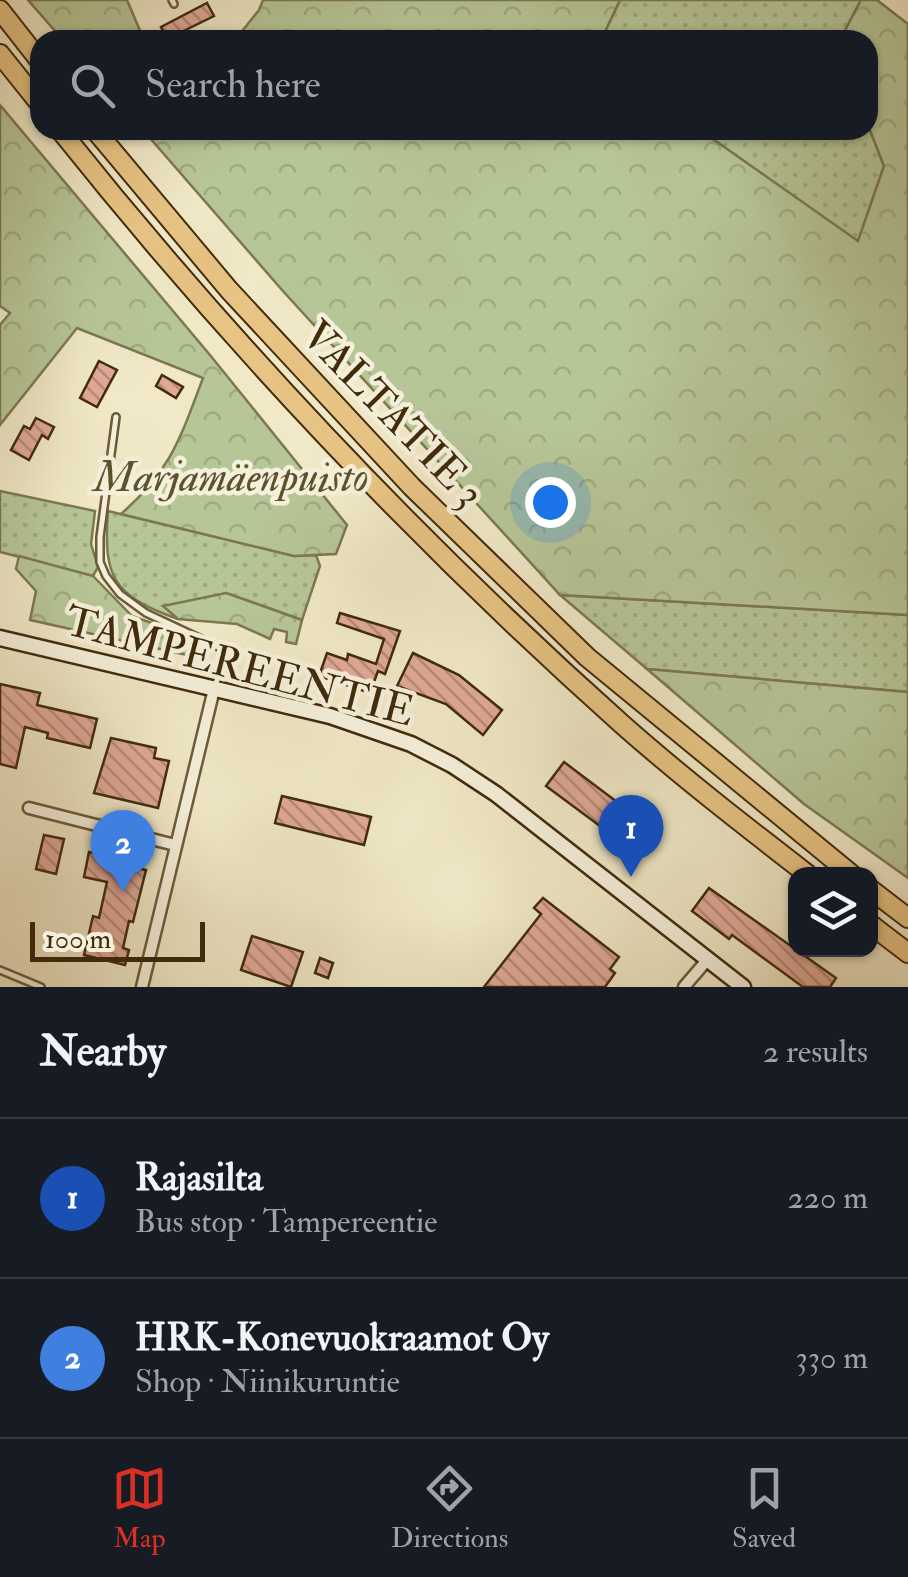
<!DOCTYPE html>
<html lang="en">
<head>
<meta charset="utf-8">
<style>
  :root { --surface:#171b24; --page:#20242c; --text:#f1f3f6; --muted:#9ea1a6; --line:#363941; --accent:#d93025 }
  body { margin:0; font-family:"IM FELL Double Pica",serif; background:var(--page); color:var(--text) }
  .controls { position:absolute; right:30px; bottom:30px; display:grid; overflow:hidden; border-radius:20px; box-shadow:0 2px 8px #0004 }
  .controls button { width:90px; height:90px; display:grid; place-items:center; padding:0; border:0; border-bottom:2px solid var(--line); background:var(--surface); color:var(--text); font:50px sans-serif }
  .scale { position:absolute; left:30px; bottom:25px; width:175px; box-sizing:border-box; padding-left:10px; border:5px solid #412b0b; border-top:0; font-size:28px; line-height:35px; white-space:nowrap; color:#412b0b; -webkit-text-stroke:8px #f5f0db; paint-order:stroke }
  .you { position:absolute; left:550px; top:502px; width:35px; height:35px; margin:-25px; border:8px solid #fff; border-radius:50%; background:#1a73e8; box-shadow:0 0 0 15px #1a73e833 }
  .badge { display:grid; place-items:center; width:65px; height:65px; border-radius:50%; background:var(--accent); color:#fff; font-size:32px; font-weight:700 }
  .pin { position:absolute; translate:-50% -82px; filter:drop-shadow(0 2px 5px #0008) }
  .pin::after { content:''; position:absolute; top:52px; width:35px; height:30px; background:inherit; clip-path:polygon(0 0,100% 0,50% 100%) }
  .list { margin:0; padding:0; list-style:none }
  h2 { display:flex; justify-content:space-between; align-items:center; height:130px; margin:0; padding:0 40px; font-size:42px }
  h2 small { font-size:32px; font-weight:400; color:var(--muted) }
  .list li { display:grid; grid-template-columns:65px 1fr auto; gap:30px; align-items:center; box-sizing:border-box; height:160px; padding:0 40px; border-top:2px solid var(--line) }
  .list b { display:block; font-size:38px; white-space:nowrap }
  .list p { margin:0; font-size:32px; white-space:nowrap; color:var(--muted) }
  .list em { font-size:32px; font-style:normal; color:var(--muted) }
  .icon { flex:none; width:55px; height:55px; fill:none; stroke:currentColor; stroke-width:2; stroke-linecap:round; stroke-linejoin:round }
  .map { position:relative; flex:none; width:908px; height:987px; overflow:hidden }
  .search { position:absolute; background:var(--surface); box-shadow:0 2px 8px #0004; left:30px; right:30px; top:30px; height:110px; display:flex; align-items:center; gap:25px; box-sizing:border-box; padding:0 35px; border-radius:30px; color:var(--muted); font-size:38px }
  .sheet { height:450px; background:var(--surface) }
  nav { display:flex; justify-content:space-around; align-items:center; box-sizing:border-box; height:140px; border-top:2px solid var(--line); background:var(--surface); font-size:28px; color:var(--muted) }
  nav a { display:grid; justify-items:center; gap:5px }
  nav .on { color:var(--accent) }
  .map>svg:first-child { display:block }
  .green { fill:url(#green-dots); stroke:#7c7851; stroke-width:2.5 }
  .forest { fill:url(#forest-crowns); stroke:#7c7851; stroke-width:2.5 }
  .building { fill:url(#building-back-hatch); stroke:#412b0b; stroke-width:2.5 }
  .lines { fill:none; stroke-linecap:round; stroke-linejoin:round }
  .service-casing { stroke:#6d5a3a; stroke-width:10 }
  .minor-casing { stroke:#6d5a3a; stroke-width:15 }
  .secondary-casing { stroke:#412b0b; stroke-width:19 }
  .motorway-casing { stroke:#412b0b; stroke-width:22 }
  .service { stroke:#f5f0db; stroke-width:5 }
  .minor { stroke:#f5f0db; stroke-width:10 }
  .secondary { stroke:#f5f0db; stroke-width:14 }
  .motorway { stroke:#e8c484; stroke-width:18 }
  .labels { text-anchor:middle; stroke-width:9; stroke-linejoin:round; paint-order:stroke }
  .street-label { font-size:42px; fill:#412b0b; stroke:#f5f0db }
  .park-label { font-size:42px; font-style:italic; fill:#5e522e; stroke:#f5f0db }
</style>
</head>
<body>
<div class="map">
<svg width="908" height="987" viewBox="0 0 908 987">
  <defs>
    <pattern id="green-dots" width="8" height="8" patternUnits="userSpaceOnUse" patternTransform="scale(2.5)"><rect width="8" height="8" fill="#b7c697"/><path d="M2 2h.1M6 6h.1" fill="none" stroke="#9faa81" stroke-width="1.8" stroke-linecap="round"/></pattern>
    <pattern id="forest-crowns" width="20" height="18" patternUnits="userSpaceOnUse" patternTransform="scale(2.5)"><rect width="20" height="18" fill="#b7c697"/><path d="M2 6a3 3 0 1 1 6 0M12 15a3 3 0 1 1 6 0" fill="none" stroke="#9faa81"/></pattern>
    <pattern id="building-back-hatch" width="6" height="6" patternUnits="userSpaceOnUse" patternTransform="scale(2.5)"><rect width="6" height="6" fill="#dfa897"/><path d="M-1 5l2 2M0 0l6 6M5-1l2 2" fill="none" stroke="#b68979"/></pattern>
  </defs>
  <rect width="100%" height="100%" fill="#f0e8c7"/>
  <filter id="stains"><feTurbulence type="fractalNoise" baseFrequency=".002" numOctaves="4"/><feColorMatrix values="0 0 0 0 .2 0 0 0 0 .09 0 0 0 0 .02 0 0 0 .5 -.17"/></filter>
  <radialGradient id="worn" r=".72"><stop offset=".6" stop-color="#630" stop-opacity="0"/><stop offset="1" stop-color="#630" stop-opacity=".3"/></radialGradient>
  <!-- green -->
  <path class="green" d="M620,0h241l-21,40h-239z
    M868,125l16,41 -26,76 -158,-112h168z
    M0,491l95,20 -4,33 7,23 -5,9 -93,-24z
    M108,511l186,45 22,-1 4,11 -18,54 -76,-27 -61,14 13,12c-65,-23 -75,-41 -70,-108z
    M560,595l348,20v77l-261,-23z"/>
  <!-- forest -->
  <path class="forest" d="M28,0h99l17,40h-81z
    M263,0h357l-19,40h-366l24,-30z
    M861,0h16l31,24v591l-348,-20 -278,-305 -139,-160h557l158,111 26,-75 -16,-41v-85h-28z
    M0,105l210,250 137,170 -11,29 -42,2 -173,-42c50,-44 59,-75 82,-136l-126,-50 -77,97v-100l10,-12 -10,-7z
    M19,556l74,20 39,40 48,17 9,10 -2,12 -157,-35 6,-29 -20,-22z
    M226,593l76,27 -6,24 -10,-2 1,-10 -13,-3 -4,10 -33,-15 -59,-5 -15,-13z
    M647,669l261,23v186l-104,-74z"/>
  <!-- building -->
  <path class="building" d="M207,3l7,13 -47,23 -6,-12z
    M99,361l18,9 -20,37 -17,-9z
    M162,375l21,12 -7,11 -20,-12z
    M36,418l18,9 -6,12 -6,-4 -13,25 -18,-10 13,-24 6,3z
    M340,613l60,18 -15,43 -7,-3 -8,22 -51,-17 8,-23 20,7 1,-6 28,10 8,-25 -47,-16z
    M413,653l46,22 43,35 -19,25 -37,-31 -49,-18z
    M0,684l40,9 -3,12 60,14 -7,29 -43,-10 1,-5 -23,-6 -9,41 -16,-4z
    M111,738l45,10 -2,10 15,3 -11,47 -64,-15z
    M564,762l65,49 -17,24 -66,-49z
    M282,796l89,21 -7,28 -89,-22z
    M44,835l20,4 -8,35 -20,-5z
    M89,852l19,4 -1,5 39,9 -13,52 -4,-1 -6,27 6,2 -4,15 -41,-10 9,-39 6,2 8,-36 -23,-5z
    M709,888l127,90 -6,9h-27l-71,-52 -3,4 -37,-28z
    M543,898l76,59 -9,12 5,4 -10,14h-121l57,-73 -7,-6z
    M252,936l51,16 -12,35 -50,-17z
    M320,958l13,5 -5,15 -13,-5z"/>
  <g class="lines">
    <defs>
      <path id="service" d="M172,0l2,4
        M116,417l-16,120v25l6,14 14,18 26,19 81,38 -12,35
        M0,970l41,17"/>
      <path id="minor" d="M29,808l146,37
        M142,987l72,-298
        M684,987l24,-28"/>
      <path id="secondary" d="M0,638l330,78 81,28 41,21 44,29 247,193"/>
      <path id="motorway" d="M0,10l40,51
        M0,54l40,50
        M60,130c171,214 360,414 564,596 59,52 121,100 183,148
        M95,130l134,160 183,197 175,170 264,217
        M870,889l38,29
        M870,924l38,29"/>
    </defs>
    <!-- service casing -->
    <use href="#service" class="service-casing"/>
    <!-- minor casing -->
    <use href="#minor" class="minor-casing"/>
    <!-- secondary casing -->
    <use href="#secondary" class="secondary-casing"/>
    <!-- motorway casing -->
    <use href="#motorway" class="motorway-casing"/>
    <!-- service -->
    <use href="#service" class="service"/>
    <!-- minor -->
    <use href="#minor" class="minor"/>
    <!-- secondary -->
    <use href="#secondary" class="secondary"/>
    <!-- motorway -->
    <use href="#motorway" class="motorway"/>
  </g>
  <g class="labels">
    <!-- street labels -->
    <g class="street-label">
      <text transform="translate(394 413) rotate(46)" y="15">VALTATIE 3</text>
      <text transform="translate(240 665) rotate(15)" y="15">TAMPEREENTIE</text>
    </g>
    <!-- park labels -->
    <g class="park-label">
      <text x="231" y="491">Marjamäenpuisto</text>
    </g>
  </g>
  <rect width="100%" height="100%" filter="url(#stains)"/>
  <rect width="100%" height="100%" fill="url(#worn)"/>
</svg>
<div class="controls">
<button><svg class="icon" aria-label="layers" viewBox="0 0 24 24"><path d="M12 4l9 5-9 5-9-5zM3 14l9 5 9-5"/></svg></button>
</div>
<div class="scale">100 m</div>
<div class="you"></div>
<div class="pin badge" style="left:631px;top:877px;background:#1a4fb4">1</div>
<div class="pin badge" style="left:123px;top:892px;background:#3f7fe0">2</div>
<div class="search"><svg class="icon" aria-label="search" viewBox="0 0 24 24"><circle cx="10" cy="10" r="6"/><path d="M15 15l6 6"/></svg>Search here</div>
</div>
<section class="sheet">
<h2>Nearby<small>2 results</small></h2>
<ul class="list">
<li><span class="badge" style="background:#1a4fb4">1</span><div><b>Rajasilta</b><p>Bus stop · Tampereentie</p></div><em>220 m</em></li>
<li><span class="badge" style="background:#3f7fe0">2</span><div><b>HRK-Konevuokraamot Oy</b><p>Shop · Niinikuruntie</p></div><em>330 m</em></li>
</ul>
</section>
<nav>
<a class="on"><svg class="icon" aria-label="map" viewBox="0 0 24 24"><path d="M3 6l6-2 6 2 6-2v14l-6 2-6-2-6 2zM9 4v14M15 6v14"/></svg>Map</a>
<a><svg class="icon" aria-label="directions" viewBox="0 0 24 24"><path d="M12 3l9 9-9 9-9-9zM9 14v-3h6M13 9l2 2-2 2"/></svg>Directions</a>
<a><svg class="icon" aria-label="saved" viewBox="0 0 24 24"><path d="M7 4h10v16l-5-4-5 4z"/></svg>Saved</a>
</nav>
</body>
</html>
